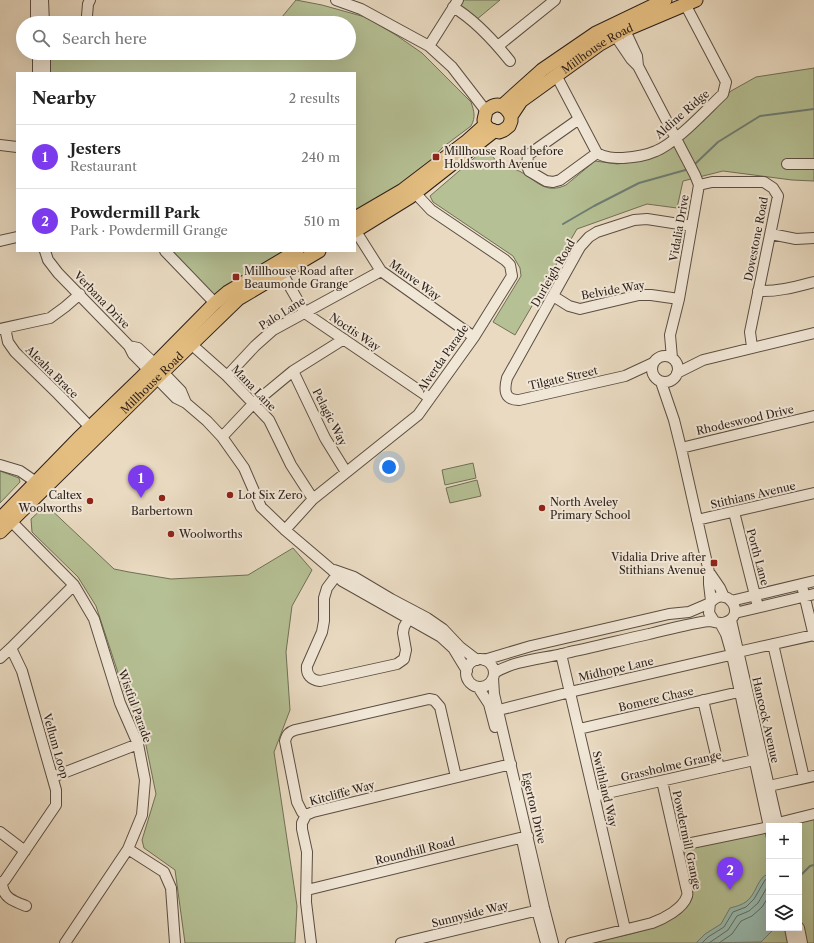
<!DOCTYPE html>
<html lang="en">
<head>
<meta charset="utf-8">
<style>
  :root { --surface:#fff; --page:#f6f6f6; --text:#222; --muted:#767676; --line:#e0e0e0; --accent:#7c3aed }
  body { margin:0; font-family:"Libre Caslon Text",serif; background:var(--page); color:var(--text) }
  .controls { position:absolute; right:12px; bottom:12px; display:grid; overflow:hidden; border-radius:0px; box-shadow:0 4px 16px #0002 }
  .controls button { width:36px; height:36px; display:grid; place-items:center; padding:0; border:0; border-bottom:1px solid var(--line); background:var(--surface); color:var(--text); font:20px sans-serif }
  .you { position:absolute; left:389px; top:467px; width:14px; height:14px; margin:-10px; border:3px solid #fff; border-radius:50%; background:#1a73e8; box-shadow:0 0 0 6px #1a73e833 }
  .badge { display:grid; place-items:center; width:26px; height:26px; border-radius:50%; background:var(--accent); color:#fff; font-size:13px; font-weight:700 }
  .pin { position:absolute; translate:-50% -33px; filter:drop-shadow(0 1px 2px #0008) }
  .pin::after { content:''; position:absolute; top:21px; width:14px; height:12px; background:inherit; clip-path:polygon(0 0,100% 0,50% 100%) }
  .list { margin:0; padding:0; list-style:none }
  h2 { display:flex; justify-content:space-between; align-items:center; height:52px; margin:0; padding:0 16px; font-size:17px }
  h2 small { font-size:13px; font-weight:400; color:var(--muted) }
  .list li { display:grid; grid-template-columns:26px 1fr auto; gap:12px; align-items:center; box-sizing:border-box; height:64px; padding:0 16px; border-top:1px solid var(--line) }
  .list b { display:block; font-size:15px; white-space:nowrap }
  .list p { margin:0; font-size:13px; white-space:nowrap; color:var(--muted) }
  .list em { font-size:13px; font-style:normal; color:var(--muted) }
  .icon { flex:none; width:22px; height:22px; fill:none; stroke:currentColor; stroke-width:2; stroke-linecap:round; stroke-linejoin:round }
  .map { position:relative; flex:none; width:814px; height:943px; overflow:hidden }
  .search { position:absolute; background:var(--surface); box-shadow:0 4px 16px #0002; left:16px; top:16px; width:340px; height:44px; display:flex; align-items:center; gap:10px; box-sizing:border-box; padding:0 14px; border-radius:22px; color:var(--muted); font-size:15px }
  .panel { position:absolute; background:var(--surface); box-shadow:0 4px 16px #0002; left:16px; top:72px; width:340px; height:180px; border-radius:0px }
  .map>svg:first-child { display:block }
  .green { fill:#b5c094; stroke:#707056 }
  .water { fill:#98bbb0; stroke:#6d7d74 }
  .lines { fill:none; stroke-linecap:round; stroke-linejoin:round }
  .shore { stroke:#626d64; stroke-width:1 }
  .stream { stroke:#6d7d74; stroke-width:2 }
  .minor-casing { stroke:#5b4e43; stroke-width:12 }
  .major-casing { stroke:#2c1f19; stroke-width:15 }
  .minor { stroke:#f1e7d7; stroke-width:10 }
  .major { stroke:#e4bd80; stroke-width:13 }
  .poi-dot { fill:#8f2418; stroke:#f1e7d7; stroke-width:1.5 }
  .labels { text-anchor:middle; stroke-width:4; stroke-linejoin:round; paint-order:stroke }
  .street-label { font-size:11px; fill:#2c1f19; stroke:#f1e7d7 }
  .poi-label { font-size:11px; fill:#2c1f19; stroke:#f1e7d7; text-anchor:start }
</style>
</head>
<body>
<div class="map">
<svg width="814" height="943" viewBox="0 0 814 943">
  <rect width="100%" height="100%" fill="#e9dac1"/>
  <filter id="stains"><feTurbulence type="fractalNoise" baseFrequency=".005" numOctaves="4"/><feColorMatrix values="0 0 0 0 .2 0 0 0 0 .09 0 0 0 0 .02 0 0 0 .5 -.17"/></filter>
  <radialGradient id="worn" r=".72"><stop offset=".6" stop-color="#630" stop-opacity="0"/><stop offset="1" stop-color="#630" stop-opacity=".3"/></radialGradient>
  <!-- green -->
  <path class="green" d="M296,0l26,5 43,12 31,18 26,18 49,49c3,9 5,15 0,24l-28,21 -32,35 -56,33v-142h-308l1,-20h301v-30h-72z
    M463,0h37l-24,20 -13,-10 -2,-4z
    M814,68v113l-22,-1 -69,-9 -40,10 -6,27 -30,-4 -70,25 -62,106 -22,-13 28,-46 -1,-8 -7,-12 -80,-54 -3,-6 57,-49c7,18 19,17 34,25 15,8 24,23 45,13l29,-24 22,3 24,-3 31,-14 59,-56 25,-14z
    M170,251h122l-73,44h-6z
    M473,463l3,15 -31,7 -3,-15z
    M0,471l19,7 1,4 -20,21z
    M477,480l4,16 -31,7 -4,-15z
    M46,505l68,64 15,3 42,7 77,-4 45,-27 19,22 -20,36 -6,46 4,58 -16,42 23,154 -2,37h-110l-10,-73 -31,-22 -2,-8 14,-46 -10,-49 -19,-45 -31,-94 -18,-29 -46,-45 -1,-13z
    M814,819v124h-8l-7,-33v-84h-13z
    M765,832l4,18v78h17l3,15h-201c27,-6 94,-15 104,-45 3,-11 -6,-36 -9,-48z"/>
  <!-- water -->
  <path class="water" d="M768,874l1,3v51h6l-14,14 -65,1 9,-9 16,-10 9,-16c8,-2 15,-4 20,-10 7,-8 8,-20 18,-24z"/>
  <g class="lines">
    <!-- shore -->
    <path class="shore" d="M702,943l6,-6 16,-10 9,-15 13,-5 8,-8 11,-19 4,-2
      M709,943l19,-13 9,-14 12,-5 9,-8 11,-19
      M719,943l13,-9 9,-13 11,-5 10,-9 7,-11"/>
    <!-- stream -->
    <path class="stream" d="M694,165l24,-23 42,-26 54,-7
      M563,224l31,-18 45,-23 50,-14
      M799,877l11,-11 4,-1"/>
    <defs>
      <path id="minor" d="M36,0v23
        M43,0l1,23
        M336,0l25,9 68,37 23,21 34,44
        M453,7c22,13 41,34 57,54
        M87,16l1,-12 2,-4
        M622,24l15,32 1,10
        M612,31l19,28 7,7 57,109 4,10 -20,114 -9,36 2,23
        M429,46l29,-46
        M498,46l57,-46
        M38,73v-20
        M45,73v-16
        M556,75l41,78c8,5 17,5 26,5 12,-1 22,-2 33,-7 20,-8 50,-41 67,-57l3,-12 -41,-78
        M579,119l-51,36 -1,11 2,5 17,10 7,1 7,-2 37,-27
        M0,145l17,2
        M787,164h27
        M699,185l13,-3h52l9,6 5,8 -28,136 2,15
        M355,230l26,41 93,66
        M771,234l25,5 18,-1
        M0,241l17,-4
        M45,251l3,9 10,13 71,73 4,8 43,44 10,5 21,18 15,16 22,31 17,39 24,23 47,40 10,11 99,56 12,11 14,23
        M165,251l50,52
        M282,273l23,40 125,85
        M758,291c19,1 37,-4 56,-9
        M553,296l16,10 11,3 59,-14h12l28,4
        M5,328l3,14 7,10 43,42 32,33
        M0,329l50,-11 15,-11 15,-13
        M191,344l36,32 42,44 22,45 22,34
        M129,346l9,2 17,16 26,27 5,12
        M652 369a13 13 0 1 1 26 0a13 13 0 1 1-26 0Z
        M653,363l-28,13 -106,24c-15,0 -15,-10 -12,-22l73,-131 9,-10 8,-5 37,-12 13,-1 45,7
        M293,371l32,67 21,34
        M677,373l26,-13 111,-27
        M227,376l28,-30 18,-16 108,-59
        M661,382l13,38 7,28 28,124v12l2,17
        M222,437l31,-33 40,-33 51,-32
        M681,448l133,-32
        M0,465l20,6 16,11
        M734,512l24,95
        M6,516l68,69 20,34 26,84 18,41 7,36 -3,35 -14,34 -63,94
        M697,520l117,-27
        M285,530l28,-31 105,-84 56,-78 38,-61 -2,-11 -5,-5 -74,-50 -16,-17
        M334,570l20,7 37,22 36,19 16,11 17,18 17,13
        M339,572l-12,16 -3,10v23l-2,11 -15,34c-1,9 4,14 13,15l77,-17 7,-5 2,-9 -3,-17 1,-6 9,-16
        M709,572l11,16 4,9
        M803,590l11,46
        M731,601l83,-20
        M735,613l79,-19
        M731,620l47,206
        M773,644l31,134
        M738,652l76,-17
        M561,654l64,275
        M0,658l11,-10 63,-63
        M466 673a14 14 0 1 1 28 0a14 14 0 1 1-28 0Z
        M484,660l47,-14 138,-32 20,-2 21,-9
        M494,673c21,-13 48,-14 72,-20 28,-6 56,-13 83,-19 20,-5 39,-10 59,-13 7,0 12,4 18,1 21,-7 1,-39 -16,-19l-1,10 5,8
        M493,678l1,16 50,214 9,35
        M478,687l11,17 6,23
        M703,700l16,68
        M499,710l71,-18 169,-39
        M579,729l160,-37
        M53,777l85,-33
        M769,786l45,-10
        M594,796l160,-36
        M306,815l-4,-3 -5,-10 -12,-61c2,-7 4,-9 10,-11l134,-31 5,1 6,7 16,70
        M778,823l36,-9
        M0,832l25,19
        M523,844l14,66 9,33
        M677,846l92,-19 -37,-172 -6,-21 -6,-11
        M128,849l36,23 7,16 4,55
        M2,883c1,15 11,18 24,23
        M0,884l5,-4 51,-75v-15l-34,-119 -11,-23
        M307,890l221,-54
        M790,928l3,15
        M799,928l3,15
        M311,943l-5,-41 1,-50 -5,-23v-6l4,-8 7,-3 198,-48
        M401,943l142,-34
        M571,943l81,-20c11,-4 31,-14 35,-27 1,-3 0,-6 -1,-9l-24,-106"/>
      <g id="major">
        <path d="M502,106l40,-36 54,-37 69,-33"/>
        <path id="s1" d="M511,116c-6,-12 -15,-15 -25,-5l-2,9 1,5 4,4 5,2 5,1 5,-2 5,-4 2,-5v-5l10,-15 79,-57 25,-14 71,-30"/>
        <path d="M355,218l48,-28 63,-48 19,-17"/>
        <path d="M355,231l55,-34 84,-66"/>
        <path d="M0,519l78,-80 61,-59 76,-77 13,-11 69,-41"/>
        <path id="s2" d="M0,532l170,-167 68,-66 81,-48"/>
      </g>
    </defs>
    <!-- minor casing -->
    <use href="#minor" class="minor-casing"/>
    <!-- major casing -->
    <use href="#major" class="major-casing"/>
    <!-- minor -->
    <use href="#minor" class="minor"/>
    <!-- major -->
    <use href="#major" class="major"/>
  </g>
  <!-- markers -->
  <g class="poi-dot">
    <rect x="432" y="153" width="8" height="8" rx="2"/>
    <rect x="232" y="273" width="8" height="8" rx="2"/>
    <circle cx="230" cy="495" r="4"/>
    <circle cx="162" cy="498" r="4"/>
    <circle cx="90" cy="501" r="4"/>
    <circle cx="542" cy="508" r="4"/>
    <circle cx="171" cy="534" r="4"/>
    <rect x="710" y="559" width="8" height="8" rx="2"/>
  </g>
  <g class="labels">
    <!-- street labels -->
    <g class="street-label">
      <text dy="4" stroke="none"><textPath href="#s1" startOffset="195">Millhouse Road</textPath></text>
      <text transform="translate(682 114) rotate(-41)" y="4">Aldine Ridge</text>
      <text transform="translate(679 228) rotate(-80)" y="4">Vidalia Drive</text>
      <text transform="translate(756 239) rotate(-79)" y="4">Dovestone Road</text>
      <text transform="translate(553 273) rotate(-60)" y="4">Durleigh Road</text>
      <text transform="translate(415 280) rotate(36)" y="4">Mauve Way</text>
      <text transform="translate(613 290) rotate(-10)" y="4">Belvide Way</text>
      <text transform="translate(102 300) rotate(46)" y="4">Verbana Drive</text>
      <text transform="translate(282 313) rotate(-32)" y="4">Palo Lane</text>
      <text transform="translate(355 332) rotate(34)" y="4">Noctis Way</text>
      <text transform="translate(443 358) rotate(-55)" y="4">Alverda Parade</text>
      <text transform="translate(52 372) rotate(45)" y="4">Aleaha Brace</text>
      <text transform="translate(563 378) rotate(-13)" y="4">Tilgate Street</text>
      <text dy="4" stroke="none"><textPath href="#s2" startOffset="213">Millhouse Road</textPath></text>
      <text transform="translate(254 388) rotate(46)" y="4">Mana Lane</text>
      <text transform="translate(330 417) rotate(63)" y="4">Pelagic Way</text>
      <text transform="translate(745 420) rotate(-13)" y="4">Rhodeswood Drive</text>
      <text transform="translate(753 495) rotate(-13)" y="4">Stithians Avenue</text>
      <text transform="translate(758 557) rotate(75)" y="4">Porth Lane</text>
      <text transform="translate(616 669) rotate(-13)" y="4">Midhope Lane</text>
      <text transform="translate(656 699) rotate(-13)" y="4">Bomere Chase</text>
      <text transform="translate(135 706) rotate(70)" y="4">Wistful Parade</text>
      <text transform="translate(766 720) rotate(77)" y="4">Hancock Avenue</text>
      <text transform="translate(56 746) rotate(74)" y="4">Vellum Loop</text>
      <text transform="translate(671 766) rotate(-13)" y="4">Grassholme Grange</text>
      <text transform="translate(605 789) rotate(77)" y="4">Swithland Way</text>
      <text transform="translate(342 793) rotate(-15)" y="4">Kitcliffe Way</text>
      <text transform="translate(534 808) rotate(77)" y="4">Egerton Drive</text>
      <text transform="translate(687 840) rotate(78)" y="4">Powdermill Grange</text>
      <text transform="translate(415 851) rotate(-14)" y="4">Roundhill Road</text>
      <text transform="translate(470 914) rotate(-14)" y="4">Sunnyside Way</text>
    </g>
    <!-- poi labels -->
    <g class="poi-label">
      <text x="444" y="155">Millhouse Road before<tspan x="444" dy="13">Holdsworth Avenue</tspan></text>
      <text x="244" y="275">Millhouse Road after<tspan x="244" dy="13">Beaumonde Grange</tspan></text>
      <text x="82" y="499" text-anchor="end">Caltex<tspan x="82" dy="13">Woolworths</tspan></text>
      <text x="238" y="499">Lot Six Zero</text>
      <text x="550" y="506">North Aveley<tspan x="550" dy="13">Primary School</tspan></text>
      <text x="162" y="515" text-anchor="middle">Barbertown</text>
      <text x="179" y="538">Woolworths</text>
      <text x="706" y="561" text-anchor="end">Vidalia Drive after<tspan x="706" dy="13">Stithians Avenue</tspan></text>
    </g>
  </g>
  <rect width="100%" height="100%" filter="url(#stains)"/>
  <rect width="100%" height="100%" fill="url(#worn)"/>
</svg>
<div class="controls">
<button>+</button>
<button>−</button>
<button><svg class="icon" aria-label="layers" viewBox="0 0 24 24"><path d="M12 4l9 5-9 5-9-5zM3 14l9 5 9-5"/></svg></button>
</div>
<div class="you"></div>
<div class="pin badge" style="left:141px;top:498px">1</div>
<div class="pin badge" style="left:730px;top:890px">2</div>
<div class="search"><svg class="icon" aria-label="search" viewBox="0 0 24 24"><circle cx="10" cy="10" r="6"/><path d="M15 15l6 6"/></svg>Search here</div>
<section class="panel">
<h2>Nearby<small>2 results</small></h2>
<ul class="list">
<li><span class="badge">1</span><div><b>Jesters</b><p>Restaurant</p></div><em>240 m</em></li>
<li><span class="badge">2</span><div><b>Powdermill Park</b><p>Park · Powdermill Grange</p></div><em>510 m</em></li>
</ul>
</section>
</div>
</body>
</html>
